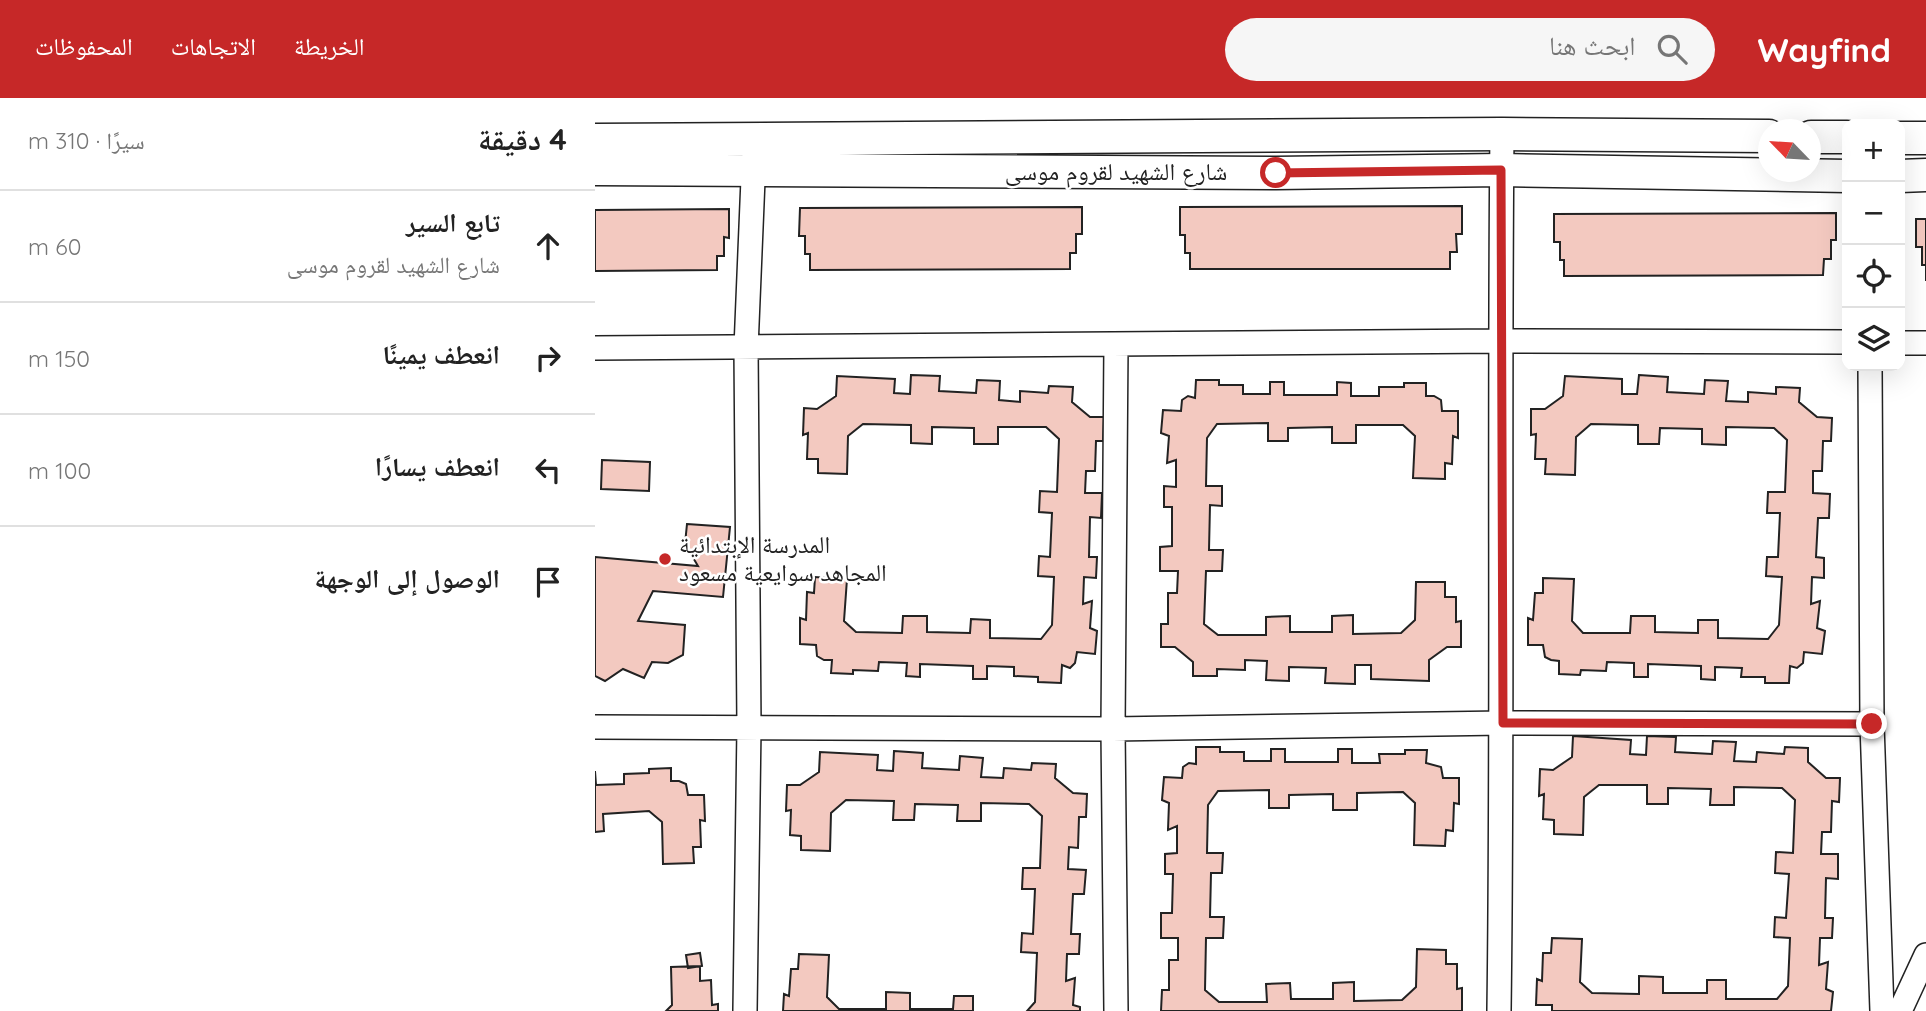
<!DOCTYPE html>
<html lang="ar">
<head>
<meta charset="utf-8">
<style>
  :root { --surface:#fff; --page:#f6f6f6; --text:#222; --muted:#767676; --line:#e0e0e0; --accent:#c62828 }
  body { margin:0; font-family:Quicksand,"Noto Naskh Arabic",sans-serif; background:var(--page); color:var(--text); direction:rtl }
  .controls { position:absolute; right:21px; top:21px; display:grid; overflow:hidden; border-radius:14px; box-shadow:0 7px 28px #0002 }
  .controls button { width:63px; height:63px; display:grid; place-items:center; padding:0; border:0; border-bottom:2px solid var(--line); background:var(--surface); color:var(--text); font:35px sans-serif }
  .compass { position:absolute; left:1163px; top:21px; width:63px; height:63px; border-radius:50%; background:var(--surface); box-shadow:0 7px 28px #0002; rotate:295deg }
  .stop { position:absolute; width:21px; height:21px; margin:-16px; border:5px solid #c62828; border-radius:50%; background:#fff }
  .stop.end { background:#c62828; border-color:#fff; box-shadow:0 2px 7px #0008 }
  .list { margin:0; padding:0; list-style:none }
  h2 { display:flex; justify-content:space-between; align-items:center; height:91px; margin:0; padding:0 28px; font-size:30px }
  h2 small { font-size:23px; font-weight:400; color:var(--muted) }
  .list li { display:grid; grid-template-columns:46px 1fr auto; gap:21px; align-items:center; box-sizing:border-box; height:112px; padding:0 28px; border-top:2px solid var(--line) }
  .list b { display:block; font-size:26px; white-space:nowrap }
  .list p { margin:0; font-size:23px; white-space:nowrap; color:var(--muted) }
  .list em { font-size:23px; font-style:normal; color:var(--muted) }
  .icon { flex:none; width:38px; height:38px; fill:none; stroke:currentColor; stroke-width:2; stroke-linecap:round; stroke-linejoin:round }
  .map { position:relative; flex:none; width:1331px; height:913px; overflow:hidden; direction:ltr }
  header { display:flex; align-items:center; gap:42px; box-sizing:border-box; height:98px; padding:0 35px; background:var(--accent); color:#fff }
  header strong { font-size:33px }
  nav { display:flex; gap:38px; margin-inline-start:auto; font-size:24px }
  .search { width:490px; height:63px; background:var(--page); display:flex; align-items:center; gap:18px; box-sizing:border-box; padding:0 24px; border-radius:38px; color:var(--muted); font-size:26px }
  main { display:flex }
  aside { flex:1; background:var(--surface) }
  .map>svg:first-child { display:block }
  .building { fill:#f3c9c0; stroke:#222; stroke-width:2 }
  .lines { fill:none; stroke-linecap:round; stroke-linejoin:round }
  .street-casing { stroke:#222; stroke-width:26 }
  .secondary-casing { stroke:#222; stroke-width:35 }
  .street { stroke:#fff; stroke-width:23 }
  .secondary { stroke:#fff; stroke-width:32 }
  .route { stroke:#c62828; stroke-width:9 }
  .poi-dot { fill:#c62828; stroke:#fff; stroke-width:2.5 }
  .labels { text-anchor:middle; stroke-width:5; stroke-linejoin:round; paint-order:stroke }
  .street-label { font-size:24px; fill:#222; stroke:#fff }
  .poi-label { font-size:24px; fill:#222; stroke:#fff; text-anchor:start }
</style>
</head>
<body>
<header>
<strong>Wayfind</strong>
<div class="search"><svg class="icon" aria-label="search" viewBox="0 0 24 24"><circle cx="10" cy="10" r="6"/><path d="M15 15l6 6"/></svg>ابحث هنا</div>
<nav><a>الخريطة</a><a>الاتجاهات</a><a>المحفوظات</a></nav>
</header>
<main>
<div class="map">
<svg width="1331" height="913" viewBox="0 0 1331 913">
  <rect width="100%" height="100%" fill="#fff"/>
  <!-- building -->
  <path class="building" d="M867,108v28h-6l1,18h-7v17h-260v-16h-5v-18h-5v-28z
    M487,109v27h-6v19h-6v16l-260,1v-16h-5v-18h-6l1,-28z
    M134,111v29l-5,-1v19h-7v14l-122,1v-61z
    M1241,115v27h-5v19h-7l-1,16 -259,1v-16h-4v-18h-6v-28z
    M1321,121h10v62v-16h-4v-18h-6z
    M316,277l29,1 -1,15 37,2 1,-13 23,1 -1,19 21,2v-11l28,2 1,-7 24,1 -1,15 18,15h14l-1,24h-7l-1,30h-9l-1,22h17l-1,25 -11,-1 -1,40h8l-1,21 -12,-1 -1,27 9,-3 -2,27 7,3 -2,23 -18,-2 -2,11 -5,5 -8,-3 -1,18 -23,-1v-5l-24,-1v-9l-27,-1v13h-14v-13l-53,-2v13l-14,-1 1,-13 -28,-1 -1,9 -25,-1v4l-22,-1 1,-13h-8l-7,-4 -1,-11 -16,-1v-26l6,2 1,-28 7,1 1,-16 32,2 -3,42 12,11 46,1 1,-17h24v16l43,1 1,-14 19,1v18l51,1 11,-14 2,-48 -16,-1 1,-20 11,1 2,-44 -13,-1 1,-21 17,1 2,-53 -13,-12h-48v17h-24v-16l-42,-1v17l-21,-1v-18l-48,-1 -15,12 -1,38 -29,-1v-14h-11l1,-26 -5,2 1,-27 13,1 19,-13 1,-20 58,3 -1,14 16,1z
    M1044,277l29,2 -1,15 37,2 1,-14 23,1 -2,20 22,1v-10l28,2v-7l24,1 -1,14 18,15 15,1 -1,23h-8l-1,30h-9v22l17,1 -1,24h-11l-2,39 8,1v20l-12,-1 -1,27 9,-3 -3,27 8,3 -3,23 -18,-2 -1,11 -6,5 -7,-2 -1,17h-24v-6h-24l1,-9 -27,-1v13l-14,-1v-13l-53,-2v13h-14v-14l-27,-1 -1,9 -25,-1 -1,5 -21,-1v-13l-8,-1 -6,-3 -2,-12h-15v-27l5,2 2,-27h8v-15l31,1 -2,42 11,12h47l1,-17h24v16l43,1v-13h20v18l50,1 11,-14 3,-48 -16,-1 1,-19h11l2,-44h-13l1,-21h17l2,-52 -13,-12 -48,-1v18l-24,-1v-15l-42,-1 -1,16h-21v-19l-47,-1 -15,13 -1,38 -30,-1 1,-15h-11l1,-25 -5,1v-26h14l18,-13 2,-20 57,3v15h15z
    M601,282h23v5h24v9h27v-12h14v13h53v-13l14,1v13h28v-9h25v-4h22v13h8l7,4 1,11h16v27l-5,-2 -1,28 -7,-1v16l-32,-1 2,-42 -12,-11h-47v18h-24v-16l-44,1v13h-20v-18l-51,1 -10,14 -1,48h16v20l-12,-1 -1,45h14l-1,21h-16l-2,53 14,11h48v-18l24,-1v16h42v-16l21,-1v19l48,-1 14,-13 1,-38h29v15h11v25l5,-1v26h-14l-18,13v21l-58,-2v-14h-16v19l-30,-1 1,-15 -37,-1v14l-23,-1 1,-19 -22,-1v10l-28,-1v7h-24v-14l-18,-15h-14v-23h7v-31h9l1,-22h-18v-24l12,-1v-39h-8v-21l12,1v-27l-9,3 2,-27 -8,-3 2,-23 18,1 1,-11 6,-4 7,2z
    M7,362l48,2 -1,29 -48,-2z
    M92,426l43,3 -7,70 -70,-6 -15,30 47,4 -2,30 -15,8 -16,-1 -8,16 -21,-9 -18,12 -10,-5v-119l103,9 -13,-22z
    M978,638l58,4 -1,14 16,1 1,-19 29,1 -1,15 37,2 1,-13 23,1 -2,19 22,1 1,-10 27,2 1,-7 23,1v14l18,16h14l-1,24 -7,-1 -1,31h-9l-1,22h17v25l-12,-1 -1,40h8l-1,20h-12l-1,27 9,-3 -2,27 7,3 -2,19h-279v-6h-16l1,-26 5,2 1,-28h8l1,-15 30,1 -2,43 12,11 47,1v-18l24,1v16h44v-13h19v19h51l11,-13 2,-48 -16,-1 1,-20 11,1 3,-44 -14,-1 1,-21 17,1 2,-53 -13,-12 -48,-1v18h-24l1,-16 -43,-1v16h-21v-19h-48l-15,12 -1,38 -29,-1v-14l-11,-1 1,-25 -5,2 1,-27 13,1 19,-13z
    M601,649h24v5h24v9h27v-12h14v13h53v-13h14v14h28l-1,-9h26v-4h22l-1,13 15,4 2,11h16v26l-5,-1 -1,28 -7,-1 -1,16 -31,-1 1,-42 -12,-11 -46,1v17h-24v-16l-44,1v13h-20v-18l-51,1 -10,14 -1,48h16l-1,20h-11l-1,44h14l-1,21h-17l-1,52 14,12h48l-1,-18 24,-1 1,16h42v-16l21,-1v19l48,-1 14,-13 1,-38 29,1v14h11v25l5,-1v23h-301l1,-21h7v-30h9v-22h-17v-25h11l1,-39h-8v-20l12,-1v-27l-9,4 1,-27 -7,-3 2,-23 18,1 1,-11 6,-4 7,1z
    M299,653l29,2 -1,15 37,2 1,-14 23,2 -2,19 22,1 1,-10 27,2 1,-7 24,1 -1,14 18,15 14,1 -1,23h-7l-1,31 -9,-1 -1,22 18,1 -2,24h-11l-2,40h9l-1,20h-12l-1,27 9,-3 -2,27 7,2v4h-53l8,-9 2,-49 -16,-1 1,-19 11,1 2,-45h-13l1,-21h17l2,-52 -13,-12 -48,-1v18h-24l1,-16 -43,-1 -1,16h-21l1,-19 -48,-1 -15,13 -1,38 -29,-1v-14l-11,-1 1,-25 -5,1 1,-26h13l19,-13 1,-20 58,3 -1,15 16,1z
    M76,670v13h8l7,3 2,11h16l1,26 -5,-1 1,27h-8l1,16 -31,1 -1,-42 -13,-11 -46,3 1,17 -9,1v-61l1,14 28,-1v-10l25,-1v-4z
    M105,855l2,13 -14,2 -2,-13z
    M204,856l30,1 -2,42 12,12h47v-17l24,1v16h43l1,-13h19v15h-190l1,-17 5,2 2,-27h7z
    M105,868v15l11,-1 1,25 6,-1v7h-52l6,-6 -1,-38z"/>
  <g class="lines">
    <defs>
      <path id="street" d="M1305,245h26
        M0,250l905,-7 347,1
        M1275,268l2,358 10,287
        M0,629l518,2 390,-6 369,1
        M150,913l4,-284 -3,-379 8,-193
        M521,913l-3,-282 3,-385
        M904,913c4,-292 0,-584 3,-877
        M1305,913l26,-56"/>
      <path id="secondary" d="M1216,39h36
        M1305,40h26
        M0,42l907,-6 267,2
        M0,71l681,4 225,-3 346,6
        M1305,78l26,-1"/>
    </defs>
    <!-- street casing -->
    <use href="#street" class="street-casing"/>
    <!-- secondary casing -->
    <use href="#secondary" class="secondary-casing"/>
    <!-- street -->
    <use href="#street" class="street"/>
    <!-- secondary -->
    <use href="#secondary" class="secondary"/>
  </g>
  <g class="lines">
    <!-- route -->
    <path class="route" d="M681,75l225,-3 2,553 369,1"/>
  </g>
  <!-- markers -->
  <circle class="poi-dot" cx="70" cy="461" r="7"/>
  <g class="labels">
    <!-- street labels -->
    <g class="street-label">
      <text x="521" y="82">شارع الشهيد لقروم موسى</text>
    </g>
    <!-- poi labels -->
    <g class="poi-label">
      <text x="84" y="455">المدرسة الإبتدائية<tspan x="84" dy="28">المجاهد سوايعية مسعود</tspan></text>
    </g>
  </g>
</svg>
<div class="controls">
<button>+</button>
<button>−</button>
<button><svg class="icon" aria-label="locate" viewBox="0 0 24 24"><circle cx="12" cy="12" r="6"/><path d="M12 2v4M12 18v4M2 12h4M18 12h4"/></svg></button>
<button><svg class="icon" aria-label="layers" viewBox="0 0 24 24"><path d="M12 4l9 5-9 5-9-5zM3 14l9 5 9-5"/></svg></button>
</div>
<svg class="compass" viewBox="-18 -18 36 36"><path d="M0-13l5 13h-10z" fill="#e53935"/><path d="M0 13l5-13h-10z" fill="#767676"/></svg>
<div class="stop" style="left:681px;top:75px"></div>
<div class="stop end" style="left:1277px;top:626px"></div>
</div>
<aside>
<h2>4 دقيقة<small>سيرًا · 310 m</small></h2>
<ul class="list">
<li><svg class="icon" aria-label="ahead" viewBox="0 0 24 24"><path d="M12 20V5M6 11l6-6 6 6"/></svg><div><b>تابع السير</b><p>شارع الشهيد لقروم موسى</p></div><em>60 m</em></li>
<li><svg class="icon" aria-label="right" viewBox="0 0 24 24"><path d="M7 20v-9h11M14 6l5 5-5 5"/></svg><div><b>انعطف يمينًا</b></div><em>150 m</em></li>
<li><svg class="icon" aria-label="left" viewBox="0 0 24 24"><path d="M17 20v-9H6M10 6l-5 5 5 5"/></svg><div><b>انعطف يسارًا</b></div><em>100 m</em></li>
<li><svg class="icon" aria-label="arrive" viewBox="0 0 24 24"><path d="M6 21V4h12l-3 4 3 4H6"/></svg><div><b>الوصول إلى الوجهة</b></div></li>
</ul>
</aside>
</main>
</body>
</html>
